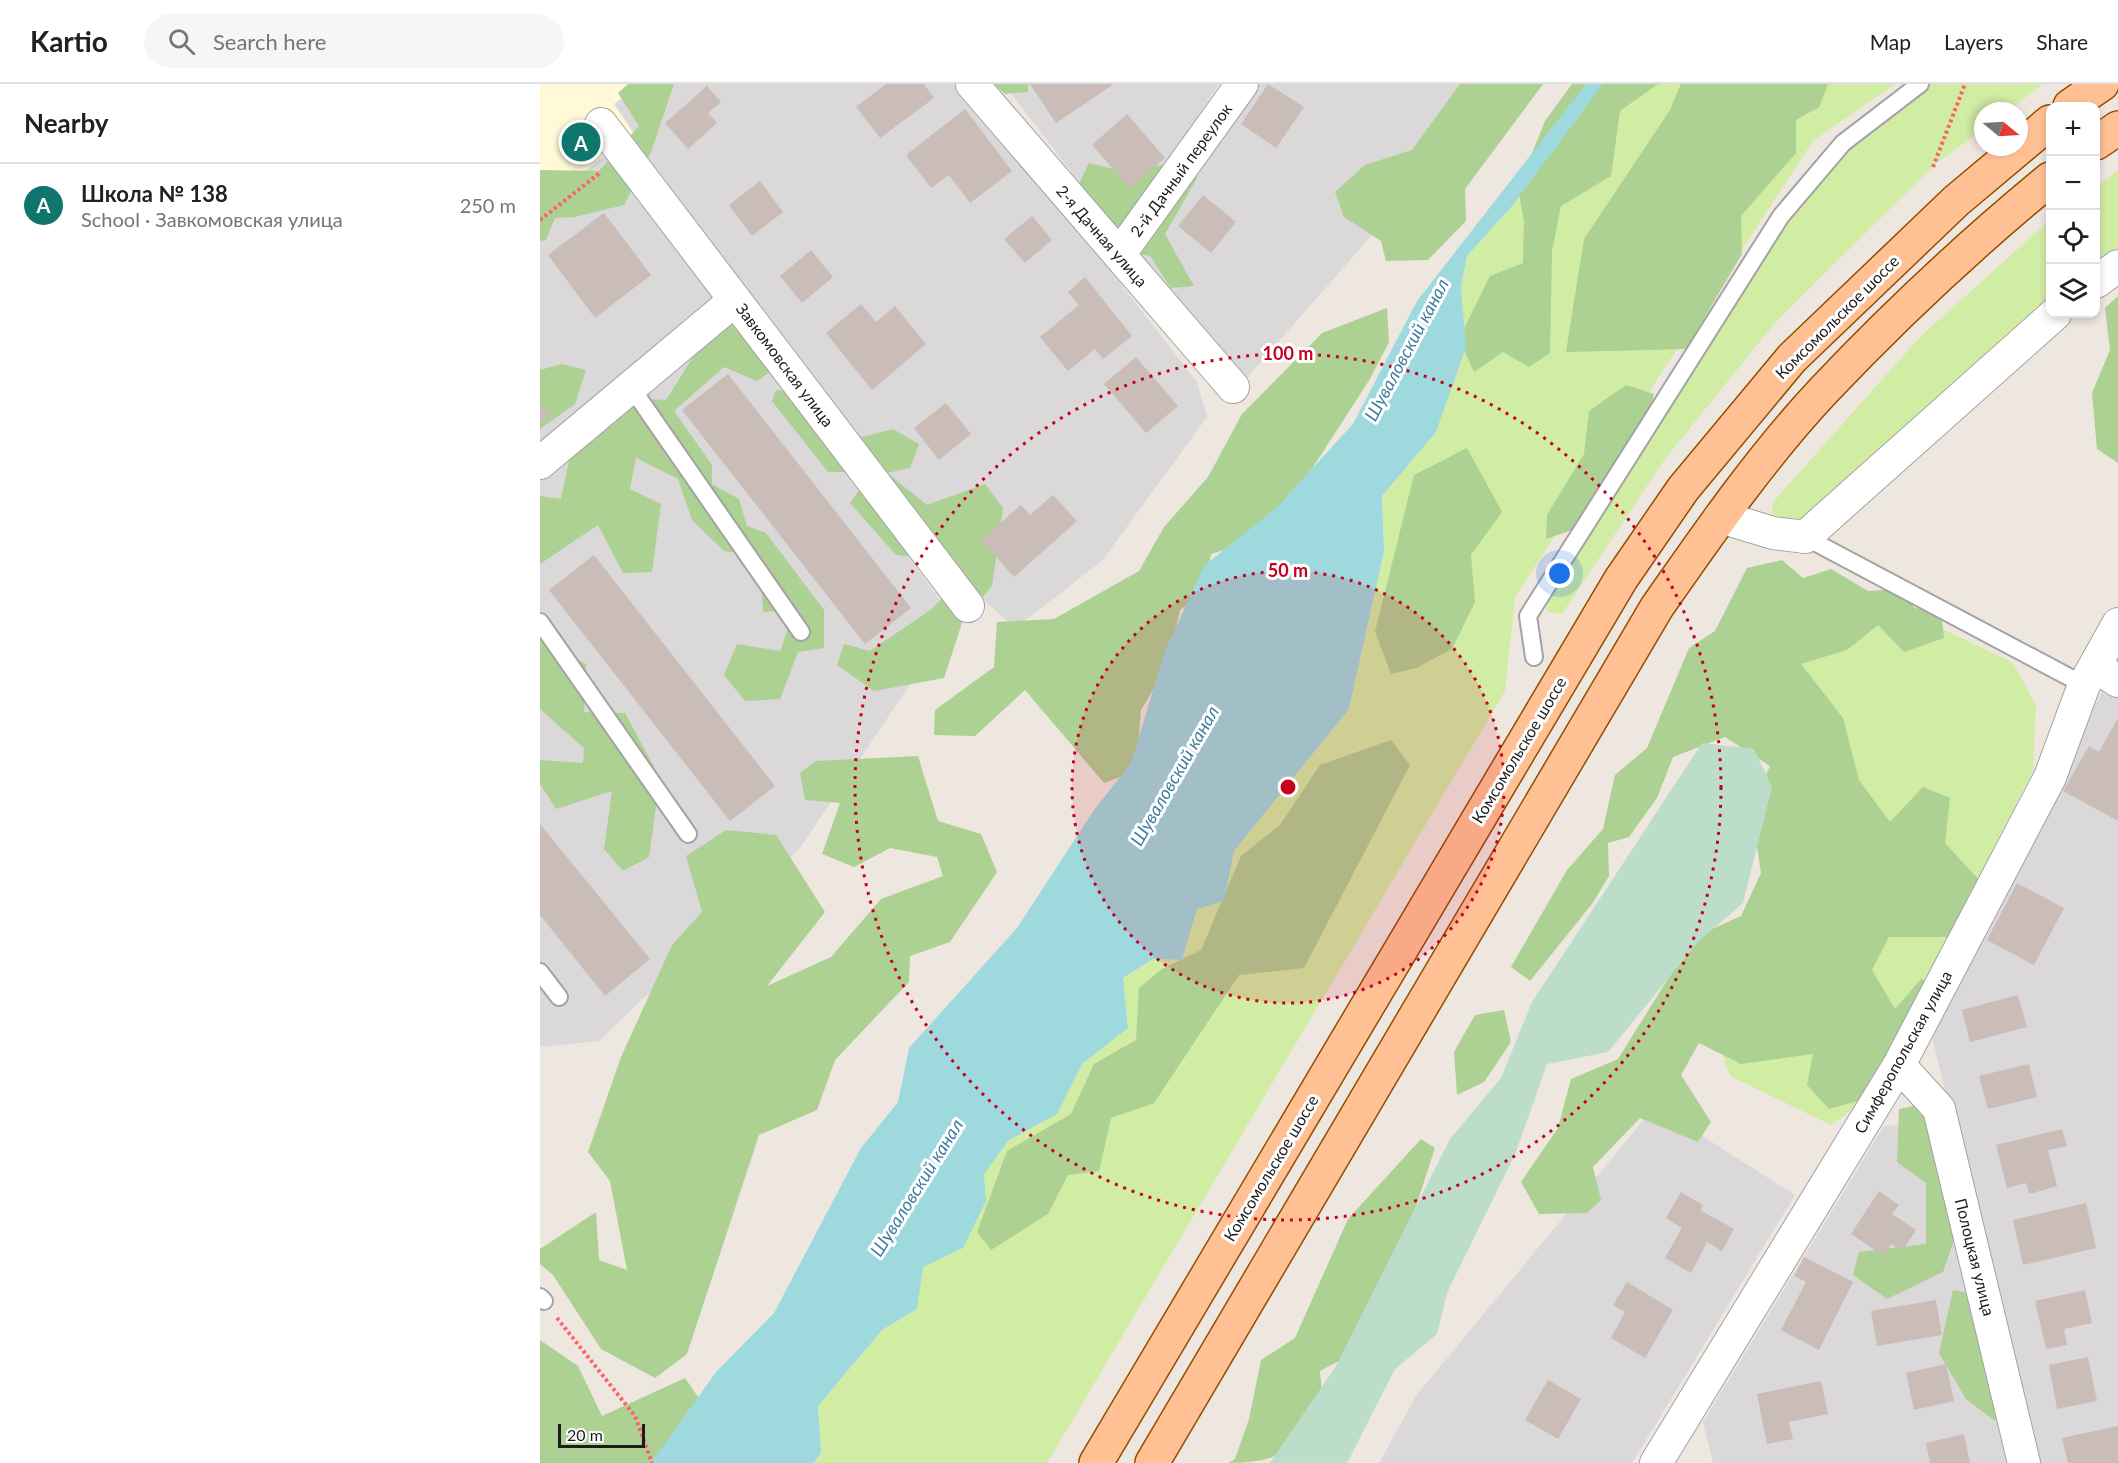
<!DOCTYPE html>
<html lang="en">
<head>
<meta charset="utf-8">
<style>
  :root { --surface:#fff; --page:#f6f6f6; --text:#202124; --muted:#757577; --line:#e0e0e0; --accent:#0f766e }
  body { margin:0; font-family:Lato,sans-serif; background:var(--page); color:var(--text) }
  .controls { position:absolute; right:18px; top:18px; display:grid; overflow:hidden; border-radius:12px; box-shadow:0 3px 9px #0003 }
  .controls button { width:54px; height:54px; display:grid; place-items:center; padding:0; border:0; border-bottom:2px solid var(--line); background:var(--surface); color:var(--text); font:30px sans-serif }
  .compass { position:absolute; left:1434px; top:18px; width:54px; height:54px; border-radius:50%; background:var(--surface); box-shadow:0 3px 9px #0003; rotate:108deg }
  .scale { position:absolute; left:18px; bottom:15px; width:87px; box-sizing:border-box; padding-left:6px; border:3px solid #1c1c1c; border-top:0; font-size:16px; line-height:21px; white-space:nowrap; color:#1c1c1c; -webkit-text-stroke:4px #fff; paint-order:stroke }
  .you { position:absolute; left:1020px; top:490px; width:21px; height:21px; margin:-15px; border:4px solid #fff; border-radius:50%; background:#1a73e8; box-shadow:0 0 0 9px #1a73e833 }
  .badge { display:grid; place-items:center; width:39px; height:39px; border-radius:50%; background:var(--accent); color:#fff; font-size:20px; font-weight:700 }
  .pin { position:absolute; translate:-50% -50%; border:3px solid #fff; box-shadow:0 2px 6px #0006 }
  .list { margin:0; padding:0; list-style:none }
  h2 { display:flex; justify-content:space-between; align-items:center; height:78px; margin:0; padding:0 24px; font-size:26px }
  h2 small { font-size:20px; font-weight:400; color:var(--muted) }
  .list li { display:grid; grid-template-columns:39px 1fr auto; gap:18px; align-items:center; box-sizing:border-box; height:84px; padding:0 24px; border-top:2px solid var(--line) }
  .list b { display:block; font-size:22px; white-space:nowrap }
  .list p { margin:0; font-size:20px; white-space:nowrap; color:var(--muted) }
  .list em { font-size:20px; font-style:normal; color:var(--muted) }
  .icon { flex:none; width:33px; height:33px; fill:none; stroke:currentColor; stroke-width:2; stroke-linecap:round; stroke-linejoin:round }
  .map { position:relative; flex:none; width:1578px; height:1379px; overflow:hidden }
  header { display:flex; align-items:center; gap:36px; box-sizing:border-box; height:84px; padding:0 30px; background:var(--surface); border-bottom:2px solid var(--line) }
  header strong { font-size:28px }
  nav { display:flex; gap:33px; margin-inline-start:auto; font-size:21px }
  .search { width:420px; height:54px; background:var(--page); display:flex; align-items:center; gap:15px; box-sizing:border-box; padding:0 21px; border-radius:33px; color:var(--muted); font-size:22px }
  main { display:flex }
  aside { flex:1; background:var(--surface) }
  .map>svg:first-child { display:block }
  .residential { fill:#dad8d9 }
  .education { fill:#fff9d8 }
  .grass { fill:#d1eca3 }
  .forest { fill:#add093 }
  .wetland { fill:#bcddc9 }
  .water { fill:#9ed9de }
  .building { fill:#cabcb7 }
  .lines { fill:none; stroke-linecap:round; stroke-linejoin:round }
  .lane-casing { stroke:#a3a3a3; stroke-width:20 }
  .street-casing { stroke:#a3a3a3; stroke-width:34 }
  .primary-casing { stroke:#934d00; stroke-width:36 }
  .path { stroke:#ff6067; stroke-width:4; stroke-dasharray:3 3; stroke-linecap:butt }
  .lane { stroke:#fff; stroke-width:16 }
  .street { stroke:#fff; stroke-width:32 }
  .primary { stroke:#ffc194; stroke-width:33 }
  .ring { fill:none; stroke:#c7001d; stroke-width:3; stroke-dasharray:3 6 }
  .labels { text-anchor:middle; stroke-width:6; stroke-linejoin:round; paint-order:stroke }
  .street-label { font-size:16px; fill:#1c1c1c; stroke:#fff }
  .water-label { font-size:18px; font-style:italic; fill:#3f7d9f; stroke:#fff }
  .centre { fill:#c7001d; stroke:#fff; stroke-width:3 }
  .ring-label { font-size:18px; text-anchor:middle; font-weight:bold; fill:#c7001d; stroke:#fff; stroke-width:6; stroke-linejoin:round; paint-order:stroke }
</style>
</head>
<body>
<header>
<strong>Kartio</strong>
<div class="search"><svg class="icon" aria-label="search" viewBox="0 0 24 24"><circle cx="10" cy="10" r="6"/><path d="M15 15l6 6"/></svg>Search here</div>
<nav><a>Map</a><a>Layers</a><a>Share</a></nav>
</header>
<main>
<aside>
<h2>Nearby<small></small></h2>
<ul class="list">
<li><span class="badge">A</span><div><b>Школа № 138</b><p>School · Завкомовская улица</p></div><em>250 m</em></li>
</ul>
</aside>
<div class="map">
<svg width="1578" height="1379" viewBox="0 0 1578 1379">
  <rect width="100%" height="100%" fill="#eee7e0"/>
  <!-- residential -->
  <path class="residential" d="M100,0h325l232,298 10,35 -105,144 -87,67 -46,-41 -314,-411 -21,-43 -20,-29z
    M464,0h215l-92,139 -19,-3z
    M713,0h239l-70,94 -177,202 -114,-117z
    M71,67l343,468 -154,229 -201,193 -59,6v-568l12,-11 -12,-18v-243z
    M1565,602l13,8v769h-83l-105,-435z
    M1115,1022l140,89 -163,268h-253l37,-67z
    M1381,1039l17,30 73,310h-298l-10,-41 181,-296z"/>
  <!-- education -->
  <path class="education" d="M0,0h100l-26,20 19,29 -93,74z"/>
  <!-- grass -->
  <path class="grass" d="M1063,0h292l-82,57 -298,456 -10,94 -458,772h-233l7,-10 -3,-47 64,-76 35,-21 6,-42 40,-19 23,-47 -2,-27 25,-34 48,-26 25,-50 46,-36 -5,-50 30,-19 29,1 15,-51 27,-8 10,-50 115,-142 35,-158 -2,-55 54,-64 30,-84 -5,-61 6,-31 45,-50z
    M1391,0h112l-36,27h-24v18l-50,37 -159,158 -109,135 -103,155 -15,-2 3,-21 235,-364 61,-75z
    M1578,86v80l-22,17v-80z
    M1510,136v80l-248,220 -20,1 -10,-8 1,-11 147,-165z
    M1302,496l171,83 23,42 -3,66 -169,330 -33,24 -101,-49 -25,-68 80,-117 -24,-201z"/>
  <!-- forest -->
  <path class="forest" d="M88,0h46l-23,68 -27,53 -50,12 -19,1 -9,22 -6,1v-71l59,1 40,-45 -21,-33z
    M454,0h34v8l-23,2z
    M920,0h83l-78,105 1,32 -38,39 -42,1 -5,-20 -37,-24 -9,-25 30,-27 47,-15z
    M1032,0h86l-38,27 -9,65 -50,30 -9,45 -2,102 -21,14 -26,-15 -29,20 -15,-33 31,-63 33,-13 1,-42 -6,-33 27,-67z
    M1141,0h147l-9,23 -23,13v33l-55,63 1,38 -56,95 -120,3 18,-113 86,-129z
    M640,76l17,18 -32,56 29,52 -23,2 -21,-32 -35,-7 -46,-45 20,-41 41,10z
    M1578,212v167l-21,-14 -5,-56 18,-43 -5,-42z
    M847,224l2,34 -19,37 -77,119 -43,44 -39,12 -7,38 -24,18 -13,56 -26,44 -5,61 -32,12 -79,-93 -50,46 -41,-1 1,-25 59,-43 3,-45 57,-3 85,-48 25,-44 44,-50 34,-63 80,-81z
    M216,228l26,21 -6,35 -19,13 -33,-14 -50,44 38,54v19l27,15 8,27 19,7 58,77v38l-26,4 -18,47 -35,2 -21,-26 13,-31 43,7 15,-41 -32,2 -3,-56 -36,-5 -32,-31 -14,-41 -42,-21 -6,31 31,15 -9,68 -29,1 -25,-48 -58,39v-68l21,3 8,-38 39,-64 58,3 39,-62z
    M22,280l24,6 -11,34 -35,25v-59z
    M1086,301l28,9 -4,18 -75,117 -29,10 1,-24 37,-61 5,-43z
    M236,306l52,7 12,28 23,12 30,-8 26,15 -9,24 -23,5 40,32 58,-21 18,24 -11,78 -29,34 -19,58 -70,13 -37,-26 7,-21 26,7 62,-42 32,-35 -10,-12 -58,-7 -46,-52 22,-31h-44l-56,-71z
    M927,364l35,64 -31,43 4,47 -23,47 -36,19 -25,6 -16,-42 39,-157z
    M1242,476l21,18 28,-9 37,22 30,-2 17,19 26,5 3,25 -40,14 -26,-27 -31,25 -46,14 42,54 16,62 31,42 33,-35 27,11 -5,45 35,38 -30,56h-61l-17,33 23,39 26,-30 15,6 -64,112 -43,12 -22,-24 6,-31 -72,10 -42,-21 -18,32 30,47 -13,20 -58,-24 -47,49 8,33 -14,13 -48,1 -18,-32 37,-54 13,-49 47,-20 76,-122 47,-21 20,-43 -10,-65 19,-42 -45,-29 -52,20 -16,41 -28,39 -21,6 1,33 -17,28 -62,77 -19,-14 56,-97 36,-41 12,-54 32,-27 42,-100 26,-17 32,-63z
    M0,554l46,26 -2,48 41,1 35,65 -11,79 -26,14 -19,-22 8,-58 -56,18 -16,-25v-24l43,3 1,-15 -44,-39z
    M851,656l19,25 -106,203 -65,7 -85,128 -43,15 -12,53 -31,4 -20,39 -57,36 -14,-18 30,-81 64,-37 23,-50 42,-24 3,-52 23,-19 39,-19 40,-94 39,-31 40,-60z
    M378,672l20,65 43,13 16,38 -47,70 -40,14 -1,26 -74,78 -18,50 -58,25 -72,219 -32,24 -54,-29 -48,-74 -13,-11v-15l56,-37 3,48 28,10 -17,-89 -22,-29 33,-95 51,-112 30,-33 -16,-56 40,-26 50,5 49,77 -58,74 64,-29 50,-58 62,-23 -6,-19 -47,-9 -36,19 -32,-13 18,-51 -35,-3 -5,-27 16,-12z
    M964,926l7,32 -27,40 -27,13 -3,-43 21,-37z
    M1378,1021l19,27 22,94 -16,46 -56,27 -34,-24 6,-23 67,-8v-61l-29,-21 2,-53z
    M881,1055l14,9 -64,196 -51,27 4,45c-35,34 -44,47 -96,47l7,-4 14,-40 12,-59 34,-22 53,-119z
    M1413,1206l25,5 34,102 -17,24 -29,-22 -27,-46z
    M0,1256l38,26 24,50 83,-38 18,26 -33,59h-130z"/>
  <!-- wetland -->
  <path class="wetland" d="M1162,659l52,6 18,38 -29,116 -45,39 -90,110 -61,12 -31,88 -69,141 -10,41 -42,35 -48,94h-77l66,-97 114,-227 51,-61 31,-76z"/>
  <!-- water -->
  <path class="water" d="M1046,0h17l-91,122 -45,50 -6,31 5,61 -30,84 -54,64 2,55 -35,158 -115,142 -10,50 -27,8 -15,51 -29,-1 -30,19 5,50 -46,36 -25,50 -48,26 -25,34 2,27 -23,47 -40,19 -6,42 -35,21 -64,76 3,47 -7,10h-163l65,-91 58,-59 87,-165 37,-46 11,-54 108,-120 77,-118 37,-47 34,-112 39,-85 72,-58 77,-84 64,-123z"/>
  <!-- building -->
  <path class="building" d="M346,0h38l10,14 -54,40 -24,-31z
    M490,0h84l-58,39z
    M728,0l36,23 -28,41 -35,-24z
    M167,2l14,16 -13,11 9,10 -29,26 -23,-26z
    M425,25l47,62 -42,32 -21,-28 -18,13 -25,-33z
    M587,30l38,44 -35,30 -38,-43z
    M220,97l23,31 -31,24 -23,-31z
    M663,111l33,27 -25,31 -33,-27z
    M64,129l47,62 -56,43 -47,-63z
    M492,132l20,24 -27,23 -21,-24z
    M271,166l22,27 -31,26 -22,-27z
    M545,193l47,59 -29,23 -8,-10 -27,22 -28,-34 39,-32 -11,-13z
    M321,220l15,18 19,-16 31,38 -54,46 -46,-57z
    M596,273l42,49 -32,27 -42,-49z
    M188,290l183,234 -46,36 -183,-234z
    M406,319l25,31 -32,26 -25,-32z
    M0,320l9,11 -9,8z
    M513,411l24,26 -63,56 -33,-37 40,-35 9,10z
    M54,471l181,231 -45,35 -181,-231z
    M1578,634v103l-55,-30 26,-45 10,6z
    M0,740l110,135 -45,37 -65,-81z
    M1477,799l47,25 -30,57 -47,-25z
    M1478,911l9,32 -57,15 -8,-32z
    M1489,980l8,33 -49,12 -9,-33z
    M1522,1045l5,17 -19,4 9,36 -28,8 -3,-11 -19,5 -11,-43z
    M1339,1107l20,14 -7,9 24,16 -14,21 -11,-7 -7,12 -33,-22z
    M1141,1108l22,13 -3,5 34,19 -12,22 -15,-9 -16,31 -26,-15 17,-30 -16,-10z
    M1546,1119l10,45 -73,17 -10,-45z
    M1264,1173l49,25 -34,68 -38,-20 25,-48 -12,-6z
    M1087,1198l46,28 -28,48 -34,-20 14,-26 -12,-7z
    M1545,1206l7,33 -28,6 3,16 -21,4 -11,-48z
    M1396,1216l6,35 -65,11 -6,-35z
    M1548,1273l9,44 -40,8 -8,-44z
    M1406,1280l8,37 -40,9 -8,-37z
    M1008,1296l33,19 -23,40 -33,-19z
    M1281,1297l7,33 -39,8 4,17 -26,5 -10,-50z
    M1578,1342v37h-50l-6,-25z
    M1424,1350l6,29h-40l-4,-20z"/>
  <g class="lines">
    <defs>
      <path id="lane" d="M91,303l170,245
        M1265,453l279,148
        M0,538l148,212
        M994,573l-6,-41 253,-400 62,-73 77,-59
        M0,888l19,25
        M0,1213l4,4"/>
      <path id="street" d="M432,0l261,303
        M61,40l367,482
        M579,171l123,-171
        M1556,198l22,-16
        M0,379l195,-163
        M1180,433l53,16 32,4 250,-223
        M1555,582l23,15
        M1359,981l40,44 85,354
        M1116,1379l243,-398 151,-288 34,-92 34,-61"/>
      <path id="primary" d="M1530,22l32,-22
        M1556,59l22,-15
        M556,1379l525,-884 62,-90 109,-131 164,-157 94,-79
        M612,1379l505,-856c51,-73 105,-151 167,-217 71,-75 147,-146 226,-211"/>
    </defs>
    <!-- lane casing -->
    <use href="#lane" class="lane-casing"/>
    <!-- street casing -->
    <use href="#street" class="street-casing"/>
    <!-- primary casing -->
    <use href="#primary" class="primary-casing"/>
    <!-- path -->
    <path class="path" d="M1393,83l32,-83
      M0,136l61,-48
      M17,1234l78,98 17,47"/>
    <!-- lane -->
    <use href="#lane" class="lane"/>
    <!-- street -->
    <use href="#street" class="street"/>
    <!-- primary -->
    <use href="#primary" class="primary"/>
  </g>
  <!-- distance rings -->
  <circle cx="748" cy="703" r="216" fill="#c7001d" fill-opacity=".12"/>
  <g class="ring">
    <circle cx="748" cy="703" r="216"/>
    <circle cx="748" cy="703" r="433"/>
  </g>
  <g class="labels">
    <!-- street labels -->
    <g class="street-label">
      <text transform="translate(641 86) rotate(-54)" y="6">2-й Дачный переулок</text>
      <text transform="translate(562 152) rotate(49)" y="6">2-я Дачная улица</text>
      <text transform="translate(1297 233) rotate(-45)" y="6">Комсомольское шоссе</text>
      <text transform="translate(245 281) rotate(53)" y="6">Завкомовская улица</text>
      <text transform="translate(979 666) rotate(-59)" y="6">Комсомольское шоссе</text>
      <text transform="translate(1363 968) rotate(-61)" y="6">Симферопольская улица</text>
      <text transform="translate(731 1084) rotate(-59)" y="6">Комсомольское шоссе</text>
      <text transform="translate(1435 1173) rotate(76)" y="6">Полоцкая улица</text>
    </g>
    <!-- water labels -->
    <g class="water-label">
      <text transform="translate(867 266) rotate(-62)" y="6">Шуваловский канал</text>
      <text transform="translate(635 692) rotate(-60)" y="6">Шуваловский канал</text>
      <text transform="translate(377 1104) rotate(-58)" y="6">Шуваловский канал</text>
    </g>
  </g>
  <circle cx="748" cy="703" r="9" class="centre"/>
  <g class="ring-label">
    <text x="748" y="276">100 m</text>
    <text x="748" y="493">50 m</text>
  </g>
</svg>
<div class="controls">
<button>+</button>
<button>−</button>
<button><svg class="icon" aria-label="locate" viewBox="0 0 24 24"><circle cx="12" cy="12" r="6"/><path d="M12 2v4M12 18v4M2 12h4M18 12h4"/></svg></button>
<button><svg class="icon" aria-label="layers" viewBox="0 0 24 24"><path d="M12 4l9 5-9 5-9-5zM3 14l9 5 9-5"/></svg></button>
</div>
<svg class="compass" viewBox="-18 -18 36 36"><path d="M0-13l5 13h-10z" fill="#e53935"/><path d="M0 13l5-13h-10z" fill="#757577"/></svg>
<div class="scale">20 m</div>
<div class="you"></div>
<div class="pin badge" style="left:41px;top:58px">A</div>
</div>
</main>
</body>
</html>
